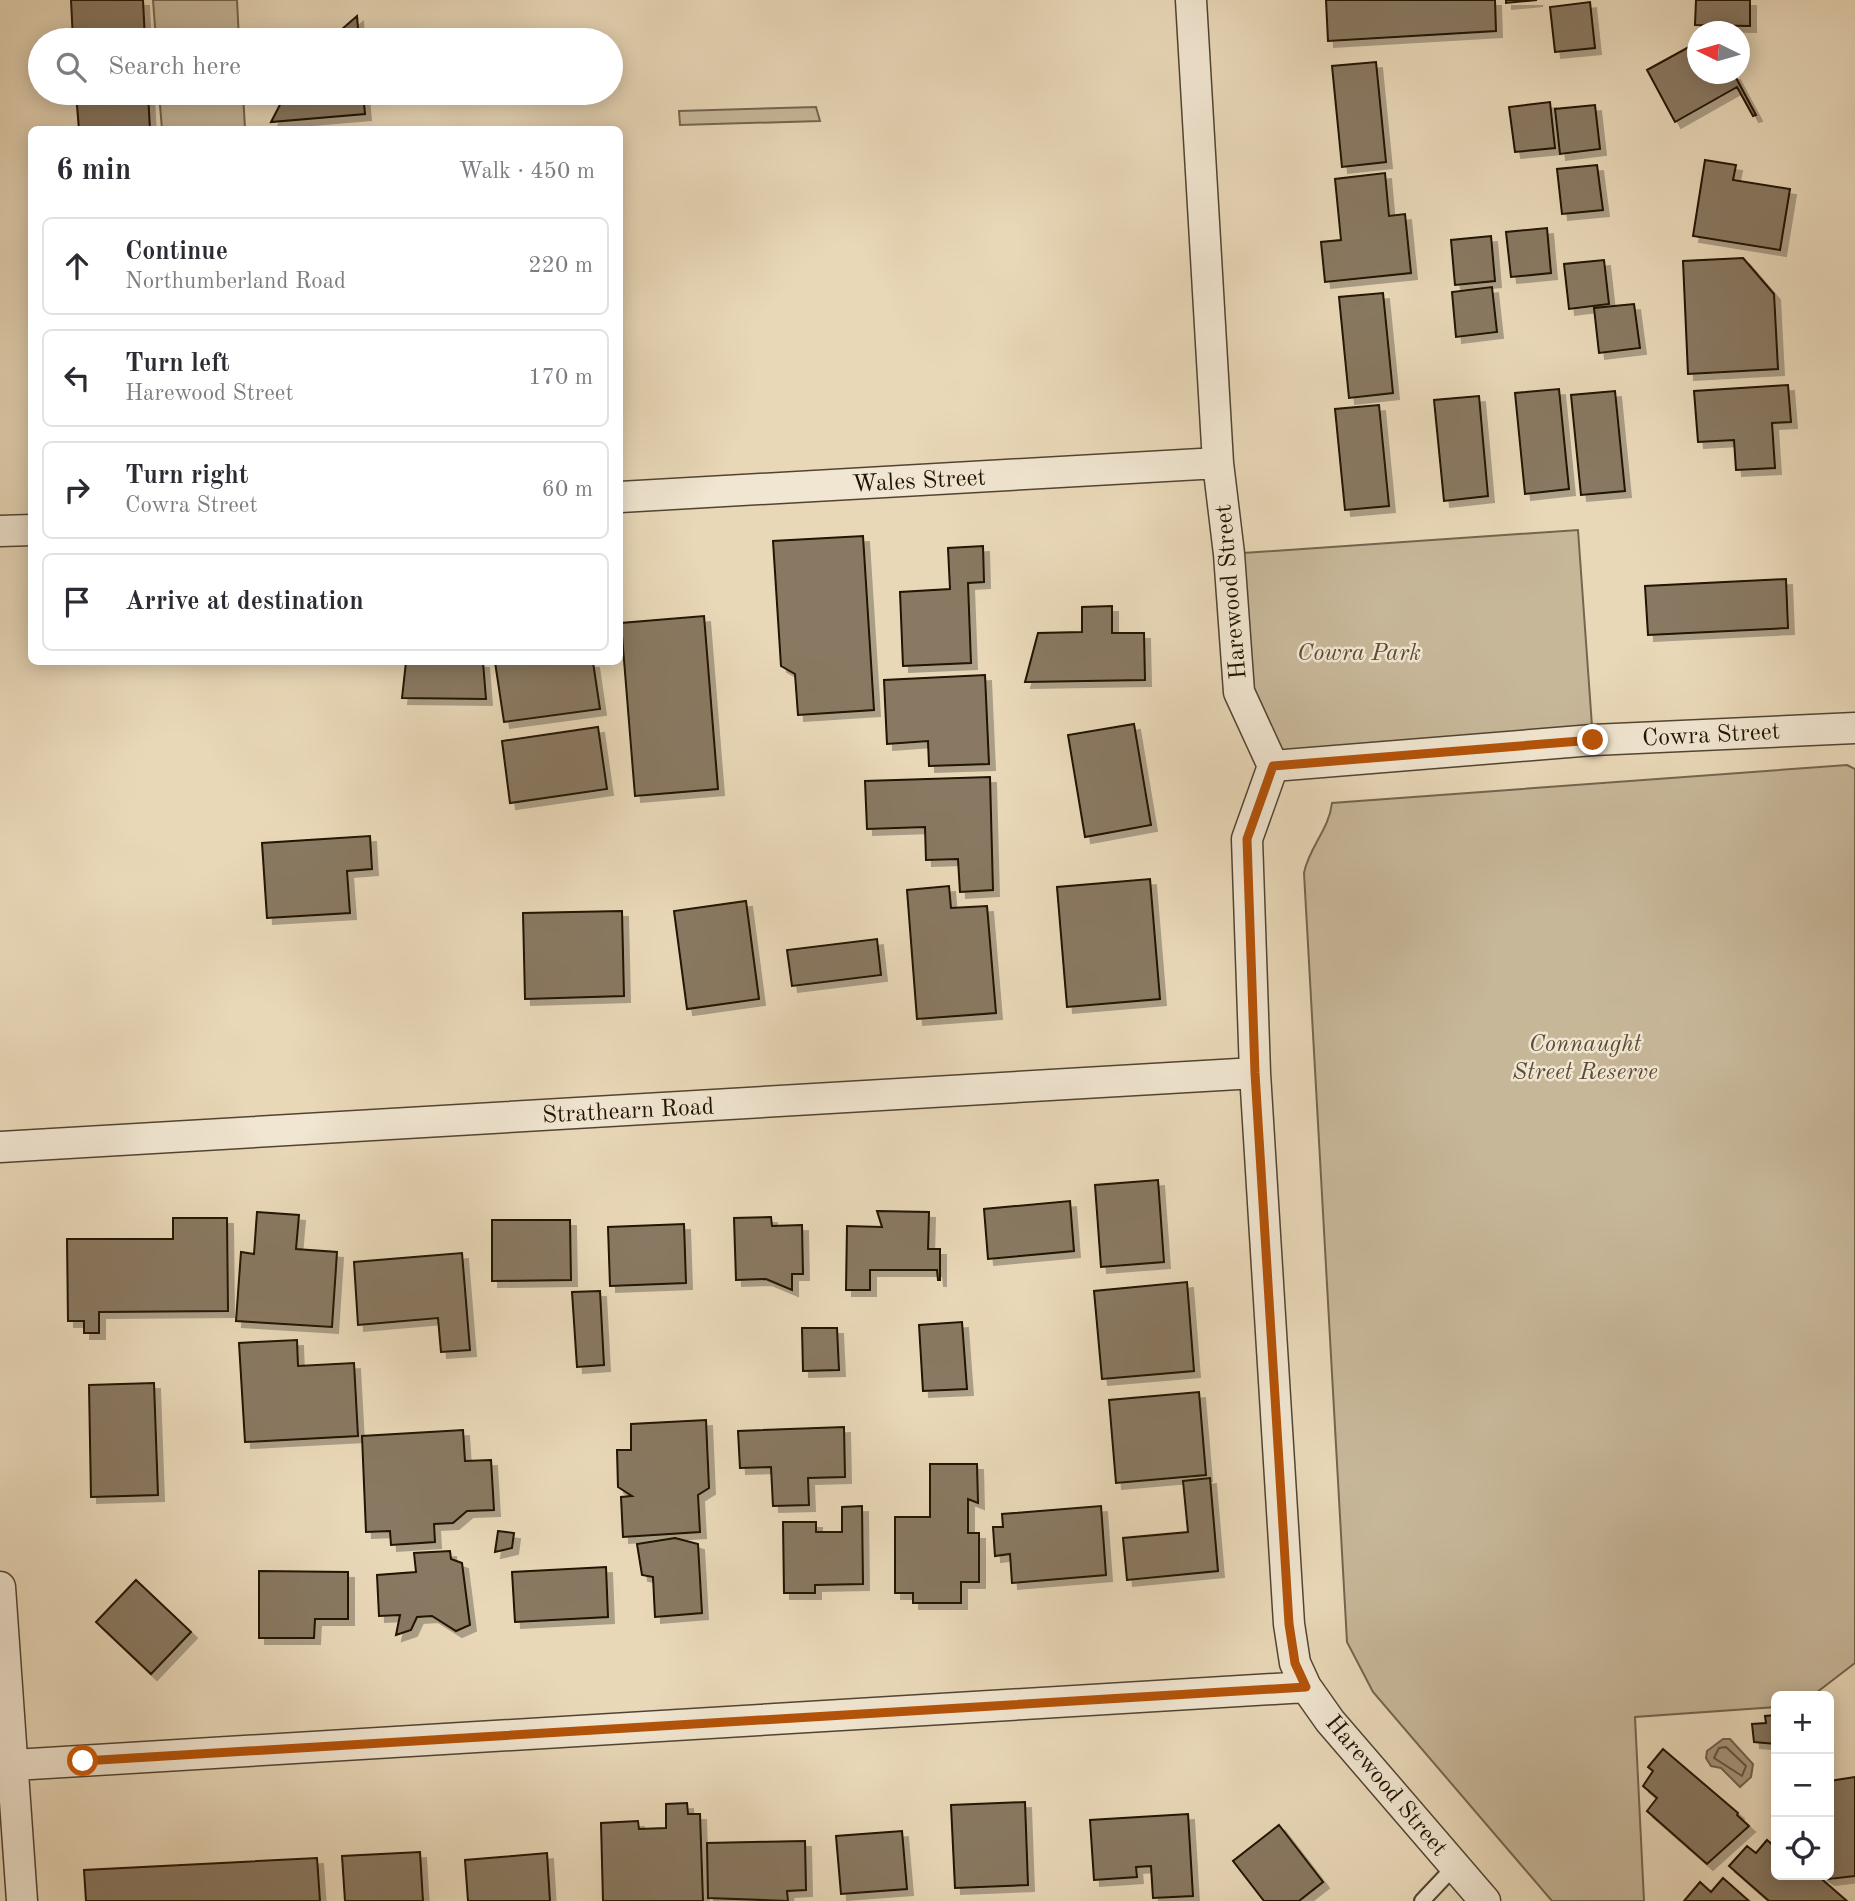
<!DOCTYPE html>
<html lang="en">
<head>
<meta charset="utf-8">
<style>
  :root { --surface:#fff; --page:#f2f2f3; --text:#2b2b33; --muted:#7c7c81; --line:#e1e1e2 }
  body { margin:0; font-family:"Old Standard TT",serif; background:var(--page); color:var(--text) }
  .controls { position:absolute; right:21px; bottom:21px; display:grid; overflow:hidden; border-radius:10px; box-shadow:0 4px 18px #0003 }
  .controls button { width:63px; height:63px; display:grid; place-items:center; padding:0; border:0; border-bottom:2px solid var(--line); background:var(--surface); color:var(--text); font:35px sans-serif }
  .compass { position:absolute; left:1687px; top:21px; width:63px; height:63px; border-radius:50%; background:var(--surface); box-shadow:0 4px 18px #0003; rotate:275deg }
  .stop { position:absolute; width:21px; height:21px; margin:-16px; border:5px solid #b45309; border-radius:50%; background:#fff }
  .stop.end { background:#b45309; border-color:#fff; box-shadow:0 2px 7px #0008 }
  .list { margin:0; padding:0; list-style:none }
  h2 { display:flex; justify-content:space-between; align-items:center; height:91px; margin:0; padding:0 28px; font-size:30px }
  h2 small { font-size:23px; font-weight:400; color:var(--muted) }
  .list li { display:grid; grid-template-columns:46px 1fr auto; gap:21px; align-items:center; box-sizing:border-box; height:98px; margin:0 14px 14px; padding:0 14px; border:2px solid var(--line); border-radius:10px }
  .list b { display:block; font-size:26px; white-space:nowrap }
  .list p { margin:0; font-size:23px; white-space:nowrap; color:var(--muted) }
  .list em { font-size:23px; font-style:normal; color:var(--muted) }
  .icon { flex:none; width:38px; height:38px; fill:none; stroke:currentColor; stroke-width:2; stroke-linecap:round; stroke-linejoin:round }
  .map { position:relative; flex:none; width:1855px; height:1901px; overflow:hidden }
  .search { position:absolute; background:var(--surface); box-shadow:0 4px 18px #0003; left:28px; top:28px; width:595px; height:77px; display:flex; align-items:center; gap:18px; box-sizing:border-box; padding:0 24px; border-radius:38px; color:var(--muted); font-size:26px }
  .panel { position:absolute; background:var(--surface); box-shadow:0 4px 18px #0003; left:28px; top:126px; width:595px; height:539px; border-radius:10px }
  .map>svg:first-child { display:block }
  .green { fill:#c7b799; stroke:#74654e; stroke-width:2 }
  .water { fill:#a5957b; stroke:#70614b; stroke-width:2 }
  .lines { fill:none; stroke-linecap:round; stroke-linejoin:round }
  .shore { stroke:#625440; stroke-width:2 }
  .building { fill:#897962; stroke:#201304; stroke-width:2; filter:url(#shadow) }
  .service-casing { stroke:#524431; stroke-width:18 }
  .minor-casing { stroke:#524431; stroke-width:33 }
  .service { stroke:#f1e6d1; stroke-width:14 }
  .minor { stroke:#f1e6d1; stroke-width:30 }
  .route { stroke:#b45309; stroke-width:9 }
  .labels { text-anchor:middle; stroke-width:5; stroke-linejoin:round; paint-order:stroke }
  .street-label { font-size:24px; fill:#201304; stroke:#f1e6d1 }
  .park-label { font-size:24px; font-style:italic; fill:#5a4c38; stroke:#f1e6d1 }
</style>
</head>
<body>
<div class="map">
<svg width="1855" height="1901" viewBox="0 0 1855 1901">
  <defs>
    <filter id="shadow"><feDropShadow dx="6" dy="6" stdDeviation="0" flood-color="#0004"/></filter>
  </defs>
  <rect width="100%" height="100%" fill="#e9d8b8"/>
  <filter id="stains"><feTurbulence type="fractalNoise" baseFrequency=".00286" numOctaves="4"/><feColorMatrix values="0 0 0 0 .2 0 0 0 0 .09 0 0 0 0 .02 0 0 0 .5 -.17"/></filter>
  <radialGradient id="worn" r=".72"><stop offset=".6" stop-color="#630" stop-opacity="0"/><stop offset="1" stop-color="#630" stop-opacity=".3"/></radialGradient>
  <!-- green -->
  <path class="green" d="M153,0h84l2,40h-83z
    M159,93h84l2,36h-83z
    M816,107l4,14 -140,4 -1,-14z
    M1578,530l15,210 -320,26 -34,-74 -10,-138z
    M1847,765l8,4v894l-43,33h-36v11l-141,10 9,184h-92l-179,-209 -26,-50 -43,-769c5,-26 25,-43 28,-70z"/>
  <!-- water -->
  <path class="water" d="M1723,1739h7l23,25 -2,13 -11,10 -19,-19 -10,-2 -5,-8 1,-7z"/>
  <g class="lines">
    <!-- shore -->
    <path class="shore" d="M1726,1747l20,19 -4,10 -28,-18 5,-10z"/>
  </g>
  <!-- building -->
  <path class="building" d="M71,0h72l2,40h-72z
    M1326,0h169l1,31 -168,10z
    M1506,0h31l-31,3z
    M1696,0h54v26l-55,-1z
    M1590,2l5,46 -40,4 -5,-45z
    M357,16l2,24h-26v-3z
    M1698,42v32h36l22,41 -3,1 -16,-29 -62,35 -28,-52z
    M1376,62l10,100 -44,5 -10,-101z
    M76,93h72l2,37h-71z
    M286,93h77l2,21 -94,8z
    M1550,102l5,46 -40,4 -6,-45z
    M1595,105l5,44 -40,5 -5,-45z
    M1705,160l31,5 -3,15 57,9 -10,61 -87,-14z
    M1597,165l6,45 -41,4 -5,-45z
    M1385,173l4,43 16,-2 6,59 -86,9 -4,-40 20,-2 -6,-61z
    M1547,228l4,45 -40,4 -5,-45z
    M1491,236l4,45 -40,4 -4,-45z
    M1743,258l31,36 4,75 -90,5 -5,-113z
    M1604,260l5,44 -40,5 -5,-45z
    M1492,287l5,45 -41,5 -4,-45z
    M1383,293l10,100 -44,5 -10,-101z
    M1634,304l6,44 -41,5 -5,-45z
    M1788,385l3,37 -19,1 3,45 -39,2 -2,-30 -36,2 -4,-51z
    M1559,389l10,100 -44,5 -10,-101z
    M1615,391l10,100 -44,4 -10,-100z
    M1479,396l9,100 -44,5 -10,-101z
    M1379,405l10,101 -44,4 -10,-101z
    M863,536l11,174 -76,5 -3,-41 -14,-8 -8,-125z
    M983,546l1,36 -16,1 3,80 -68,3 -3,-74 50,-3 -2,-41z
    M1786,579l2,49 -140,7 -3,-49z
    M1112,606v27h32l1,47 -120,2 13,-49 44,-1v-25z
    M704,616l14,173 -83,7 -14,-173z
    M406,662h77l3,37 -84,-1z
    M495,662h98l7,47 -96,13z
    M985,675l4,89 -60,2 -1,-25 -41,3 -3,-64z
    M1134,724l17,101 -66,12 -17,-102z
    M598,727l9,62 -97,14 -8,-62z
    M990,777l3,113 -33,2 -2,-33 -32,1 -1,-33 -58,2 -2,-48z
    M370,836l2,33 -25,2 3,42 -83,5 -5,-75z
    M1150,879l10,120 -93,8 -10,-120z
    M949,886l2,22 36,-2 9,107 -79,6 -10,-129z
    M746,901l13,98 -72,10 -13,-98z
    M622,911l2,85 -99,3 -2,-86z
    M877,939l4,36 -89,11 -5,-36z
    M1158,1180l6,82 -63,5 -6,-82z
    M1070,1201l4,50 -86,8 -4,-50z
    M877,1211l52,1 -1,37h12v31h-2l-1,-10h-67v20h-24l1,-64 35,1z
    M257,1212l42,3 -3,34 41,3 -5,75 -96,-6 5,-69 13,2z
    M771,1217l1,9 30,-1 1,49h-11v16l-26,-11 -30,1 -2,-62z
    M173,1218h54l1,93 -129,1v21h-15v-12h-16l-1,-82h106z
    M492,1220h78l1,60 -79,1z
    M684,1224l2,59 -76,3 -2,-59z
    M462,1253l8,97 -29,2 -3,-34 -80,7 -4,-63z
    M1187,1282l7,89 -92,8 -8,-88z
    M600,1291l4,74 -27,2 -5,-75z
    M962,1322l5,67 -44,2 -4,-66z
    M802,1328h35l2,42 -36,1z
    M297,1340l1,26 56,-3 4,73 -113,6 -6,-99z
    M154,1383l4,112 -67,2 -2,-112z
    M1199,1392l7,83 -90,8 -7,-83z
    M706,1420l3,68 -11,7 2,37 -77,5 -2,-40 11,-1 -14,-9 -1,-37h14v-26z
    M844,1427l1,50 -37,1 1,27 -36,1 -2,-39 -31,1 -2,-37z
    M463,1430l2,31 26,-1 3,50 -27,1 -14,12 -19,1 1,18 -44,3 -1,-14 -24,1 -4,-96z
    M930,1464h47l1,39 -10,-4v34h11v49h-18v21h-48v-10h-18v-76h35z
    M1210,1478l8,93 -91,9 -4,-42 65,-6 -5,-51z
    M862,1506l1,78 -48,1v8h-31l-1,-71h33v10h26v-25z
    M1101,1506l5,69 -94,8 -2,-29 -15,2 -2,-29h10l-1,-13z
    M498,1531l16,2 -2,15 -17,4z
    M675,1538l23,6 4,69 -47,4 -2,-40 -11,-2 -5,-31z
    M450,1551l1,8 11,4 8,62 -14,6 -24,-15 -15,1 -6,13 -15,5 4,-20 -21,1 -2,-41 39,-3 -2,-19z
    M606,1567l2,50 -93,5 -3,-50z
    M259,1571l89,1v47h-33l-1,19h-55z
    M136,1580l55,52 -40,42 -55,-52z
    M1776,1715v29l-22,-2 -2,-18 14,-1 -1,-7z
    M1663,1749l75,64 -1,2 12,11 -42,38 -60,-53 10,-13 -14,-12 10,-15 -5,-4z
    M1855,1777v99l-26,3 -6,-4h6v-94z
    M1025,1802l3,83 -73,3 -4,-83z
    M687,1803l1,11h12l3,87h-100l-2,-78 37,-2 1,8 27,-1v-24z
    M1188,1814l5,82 -40,2 -2,-32 -15,1 1,10 -43,3 -4,-60z
    M1279,1825l44,57 -24,19h-35l-31,-40z
    M902,1831l5,58 -66,5 -5,-58z
    M1767,1840l6,5 3,-4v34h41l30,26h-78l-40,-35 18,-20 9,7z
    M805,1841l1,49 -19,1 1,10 -80,-3 -1,-55z
    M420,1852l3,49h-78l-3,-45z
    M547,1853l3,48h-82l-3,-41z
    M317,1858l3,43h-234l-2,-31z
    M1723,1878l26,23h-65l16,-19 11,10z"/>
  <g class="lines">
    <defs>
      <path id="service" d="M1422,1901l33,-35"/>
      <path id="minor" d="M1191,0l27,463 11,91 10,138 34,74 -26,73 8,234 34,551 6,39 11,24 24,34 155,180
        M620,497l598,-34
        M0,531l32,-1
        M1273,766l320,-26 262,-12
        M0,1147l1255,-74
        M0,1587l22,314
        M14,1765l1292,-78"/>
    </defs>
    <!-- service casing -->
    <use href="#service" class="service-casing"/>
    <!-- minor casing -->
    <use href="#minor" class="minor-casing"/>
    <!-- service -->
    <use href="#service" class="service"/>
    <!-- minor -->
    <use href="#minor" class="minor"/>
  </g>
  <g class="lines">
    <!-- route -->
    <path class="route" d="M83,1761l1223,-74 -11,-24 -6,-39 -34,-551 -8,-234 26,-73 320,-26"/>
  </g>
  <g class="labels">
    <!-- street labels -->
    <g class="street-label">
      <text transform="translate(919 480) rotate(-3)" y="8">Wales Street</text>
      <text transform="translate(1230 592) rotate(-95)" y="8">Harewood Street</text>
      <text transform="translate(1711 734) rotate(-3)" y="8">Cowra Street</text>
      <text transform="translate(628 1110) rotate(-3)" y="8">Strathearn Road</text>
      <text transform="translate(1387 1785) rotate(50)" y="8">Harewood Street</text>
    </g>
    <!-- park labels -->
    <g class="park-label">
      <text x="1359" y="660">Cowra Park</text>
      <text x="1585" y="1051">Connaught<tspan x="1585" dy="28">Street Reserve</tspan></text>
    </g>
  </g>
  <rect width="100%" height="100%" filter="url(#stains)"/>
  <rect width="100%" height="100%" fill="url(#worn)"/>
</svg>
<div class="controls">
<button>+</button>
<button>−</button>
<button><svg class="icon" aria-label="locate" viewBox="0 0 24 24"><circle cx="12" cy="12" r="6"/><path d="M12 2v4M12 18v4M2 12h4M18 12h4"/></svg></button>
</div>
<svg class="compass" viewBox="-18 -18 36 36"><path d="M0-13l5 13h-10z" fill="#e53935"/><path d="M0 13l5-13h-10z" fill="#7c7c81"/></svg>
<div class="stop" style="left:83px;top:1761px"></div>
<div class="stop end" style="left:1593px;top:740px"></div>
<div class="search"><svg class="icon" aria-label="search" viewBox="0 0 24 24"><circle cx="10" cy="10" r="6"/><path d="M15 15l6 6"/></svg>Search here</div>
<section class="panel">
<h2>6 min<small>Walk · 450 m</small></h2>
<ul class="list">
<li><svg class="icon" aria-label="ahead" viewBox="0 0 24 24"><path d="M12 20V5M6 11l6-6 6 6"/></svg><div><b>Continue</b><p>Northumberland Road</p></div><em>220 m</em></li>
<li><svg class="icon" aria-label="left" viewBox="0 0 24 24"><path d="M17 20v-9H6M10 6l-5 5 5 5"/></svg><div><b>Turn left</b><p>Harewood Street</p></div><em>170 m</em></li>
<li><svg class="icon" aria-label="right" viewBox="0 0 24 24"><path d="M7 20v-9h11M14 6l5 5-5 5"/></svg><div><b>Turn right</b><p>Cowra Street</p></div><em>60 m</em></li>
<li><svg class="icon" aria-label="arrive" viewBox="0 0 24 24"><path d="M6 21V4h12l-3 4 3 4H6"/></svg><div><b>Arrive at destination</b></div></li>
</ul>
</section>
</div>
</body>
</html>
